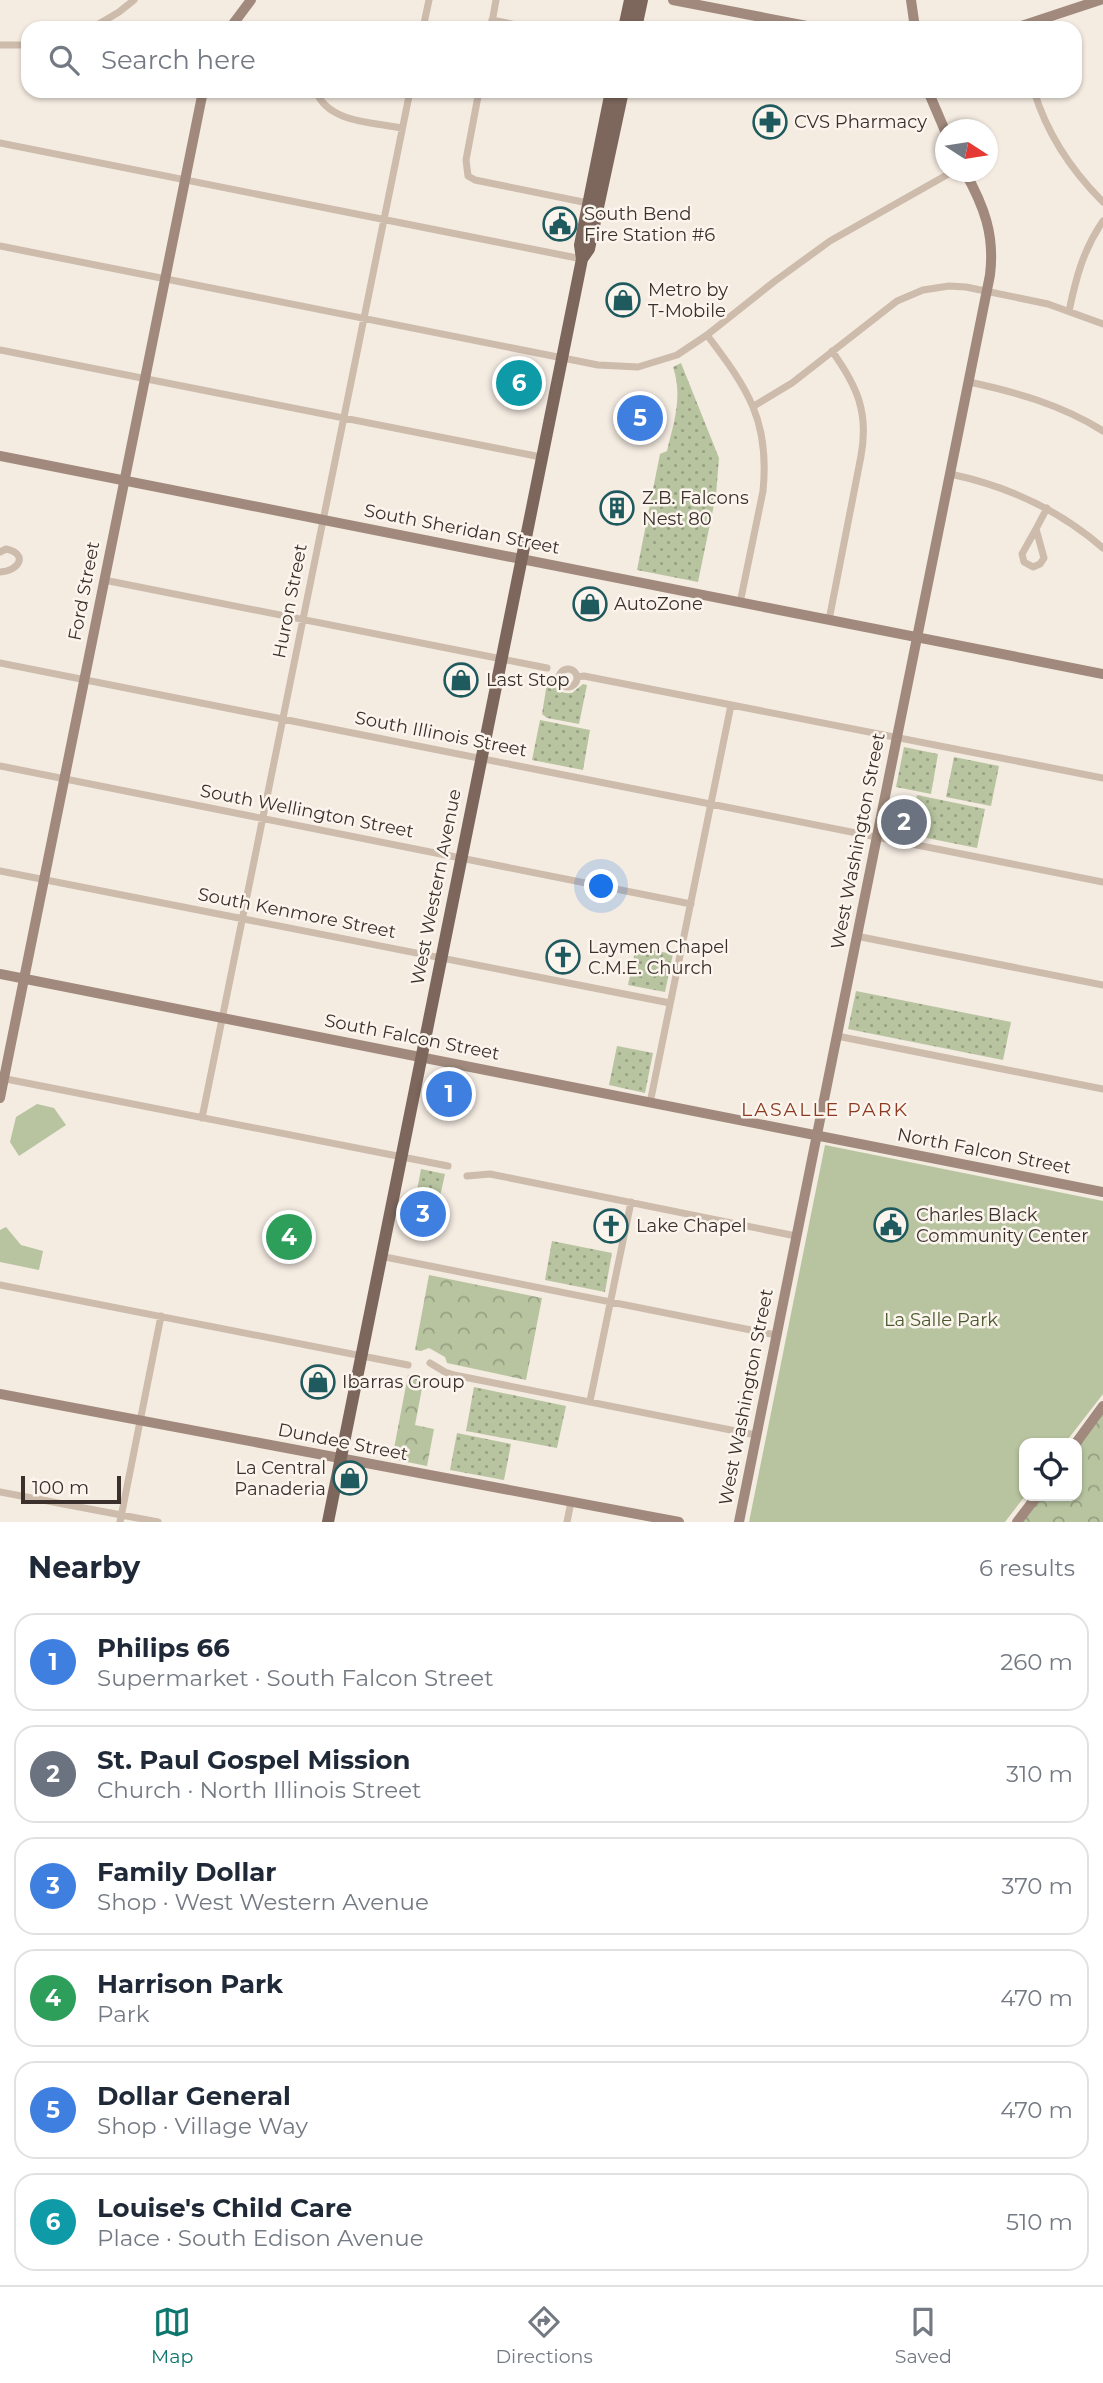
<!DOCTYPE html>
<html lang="en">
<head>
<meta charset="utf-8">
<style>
  :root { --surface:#fff; --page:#f2f2f3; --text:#1f2937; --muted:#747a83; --line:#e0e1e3; --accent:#0f766e }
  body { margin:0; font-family:Montserrat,sans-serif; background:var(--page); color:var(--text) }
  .controls { position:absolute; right:21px; bottom:21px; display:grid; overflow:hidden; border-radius:14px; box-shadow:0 2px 5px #0004 }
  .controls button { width:63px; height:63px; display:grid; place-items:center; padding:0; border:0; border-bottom:2px solid var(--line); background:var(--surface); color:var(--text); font:35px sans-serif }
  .compass { position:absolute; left:935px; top:119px; width:63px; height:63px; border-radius:50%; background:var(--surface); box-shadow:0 2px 5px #0004; rotate:102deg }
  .scale { position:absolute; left:21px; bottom:18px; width:100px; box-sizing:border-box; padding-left:7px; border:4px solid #3b302b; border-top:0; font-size:19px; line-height:24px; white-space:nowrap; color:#3b302b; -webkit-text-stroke:5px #fbf5ee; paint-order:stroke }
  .you { position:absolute; left:602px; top:887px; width:24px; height:24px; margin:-18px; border:5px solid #fff; border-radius:50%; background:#1a73e8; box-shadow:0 0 0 10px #1a73e833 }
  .badge { display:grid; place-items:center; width:46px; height:46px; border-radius:50%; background:var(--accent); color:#fff; font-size:23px; font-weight:700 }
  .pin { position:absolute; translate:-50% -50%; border:4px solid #fff; box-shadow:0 2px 7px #0006 }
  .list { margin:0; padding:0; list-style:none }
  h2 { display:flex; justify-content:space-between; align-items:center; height:91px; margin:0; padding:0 28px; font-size:30px }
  h2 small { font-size:23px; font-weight:400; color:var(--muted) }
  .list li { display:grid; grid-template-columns:46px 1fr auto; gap:21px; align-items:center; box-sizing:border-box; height:98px; margin:0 14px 14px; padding:0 14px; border:2px solid var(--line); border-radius:21px }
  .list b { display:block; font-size:26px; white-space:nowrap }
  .list p { margin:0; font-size:23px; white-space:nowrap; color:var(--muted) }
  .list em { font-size:23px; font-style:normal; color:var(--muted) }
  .icon { flex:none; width:38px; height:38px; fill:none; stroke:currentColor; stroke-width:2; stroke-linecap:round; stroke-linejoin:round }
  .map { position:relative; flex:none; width:1103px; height:1522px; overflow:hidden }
  .search { position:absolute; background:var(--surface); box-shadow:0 2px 5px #0004; left:21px; right:21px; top:21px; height:77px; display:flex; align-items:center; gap:18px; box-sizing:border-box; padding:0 24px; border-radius:21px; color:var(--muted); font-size:26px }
  .sheet { height:763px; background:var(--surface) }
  nav { display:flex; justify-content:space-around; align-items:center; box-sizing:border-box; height:98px; border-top:2px solid var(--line); background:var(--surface); font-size:19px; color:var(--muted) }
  nav a { display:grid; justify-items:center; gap:4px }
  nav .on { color:var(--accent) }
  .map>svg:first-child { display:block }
  .grass { fill:url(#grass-dots) }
  .forest { fill:url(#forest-crowns) }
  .park { fill:#b8c4a0 }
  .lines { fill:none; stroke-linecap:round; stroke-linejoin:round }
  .street { stroke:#cdbbac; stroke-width:7 }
  .secondary { stroke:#a18a7d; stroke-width:10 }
  .primary { stroke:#7d675c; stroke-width:12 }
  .labels { text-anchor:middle; stroke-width:5; stroke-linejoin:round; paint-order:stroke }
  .poi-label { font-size:18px; fill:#3b302b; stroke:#fbf5ee; text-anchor:start }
  .street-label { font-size:18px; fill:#3b302b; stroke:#fbf5ee }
  .park-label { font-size:18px; fill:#4a5a2e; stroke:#fbf5ee }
  .neighbourhood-label { font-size:19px; letter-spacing:2px; fill:#8c3b22; stroke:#fbf5ee }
</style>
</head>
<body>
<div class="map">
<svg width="1103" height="1522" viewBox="0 0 1103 1522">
  <defs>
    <pattern id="grass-dots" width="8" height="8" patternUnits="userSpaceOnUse" patternTransform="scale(1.75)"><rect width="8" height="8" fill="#b8c4a0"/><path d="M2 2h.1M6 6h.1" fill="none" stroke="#97a083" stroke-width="1.8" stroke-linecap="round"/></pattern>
    <pattern id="forest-crowns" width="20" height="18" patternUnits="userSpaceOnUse" patternTransform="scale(1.75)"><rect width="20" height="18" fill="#b8c4a0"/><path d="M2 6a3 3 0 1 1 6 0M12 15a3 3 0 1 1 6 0" fill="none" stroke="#97a083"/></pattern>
  </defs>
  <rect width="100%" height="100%" fill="#f4ebe1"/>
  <!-- grass -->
  <path class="grass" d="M681,363l38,95 -3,37 -18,87 -61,-12 23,-116 7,-3c7,-29 16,-55 6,-84z
    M548,677l4,1c1,11 9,16 20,15l11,-9 4,1 -8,39 -32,-6 -5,-4z
    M540,720l50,10 -7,40 -51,-10z
    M904,747l34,7 -7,40 -35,-7z
    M954,757l45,9 -8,40 -45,-9z
    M917,795l68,14 -8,39 -55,-11 4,-20 -13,-3z
    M636,947l37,7 -8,38 -37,-7z
    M856,991l155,31 -8,38 -155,-31z
    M617,1046l36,7 -8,40 -36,-8z
    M421,1169l24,5 -6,27 -23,-5z
    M552,1241l60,12 -7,39 -60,-12z
    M474,1387l92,19 -9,42 -91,-17z
    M457,1433l54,11 -7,36 -54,-10z"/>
  <!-- forest -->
  <path class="forest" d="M429,1275l113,23 -16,82 -79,-17 -2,-6 -16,-9 -8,3 -6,-1z
    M408,1375l16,3 -9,47 19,4 -7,37 -35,-7z
    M1103,1413v109h-82l19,-26h37v-48z"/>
  <!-- park -->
  <path class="park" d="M37,1104l17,4 12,17 -47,31 -9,-14 6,-25z
    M825,1145l278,56v193l-38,49h-41l1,53 -20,26h-256z
    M6,1227l15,18 22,6 -4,19 -39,-8v-32z"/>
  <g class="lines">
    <!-- street -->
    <path class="street" d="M492,20l40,8
      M92,28l27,-16 15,-12
      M349,28h8
      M423,28l6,-28
      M491,28l5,-28
      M0,45h28
      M316,91c12,32 57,31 86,37
      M479,91l-13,69 2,16 7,4 113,23
      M1034,91c13,43 38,80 69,111
      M0,143l582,116
      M0,246l598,119 40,2 39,-12 30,-20 68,-54 55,-40 122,-69
      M1069,311c7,-33 14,-61 34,-90
      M707,335c41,54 63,86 56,156l-23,112
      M0,350l541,107
      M969,382c47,10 93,23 134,49
      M754,406l38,-23 105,-82 26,-11 26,-4 17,1 82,17 55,20
      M950,474c58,12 108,35 153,74
      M1036,529l8,29 -4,6 -7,3 -9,-5 -2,-8z
      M1036,529l11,-21
      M0,552l6,-3c23,5 13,22 -6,23
      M104,580l443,88
      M829,620l32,-164c8,-44 -4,-70 -29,-105
      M0,663l1103,219
      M559 678a9 9 0 1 1 18 0a9 9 0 1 1-18 0Z
      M577,677l7,-1 519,102
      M0,766l691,138
      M0,871l670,132
      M856,936l247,49
      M837,1036l266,53
      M1,1078l447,88
      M650,1103l81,-398
      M202,1118l208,-1027
      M467,1176l23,-2 306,62
      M380,1256l396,79
      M0,1285l408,80
      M430,1363l15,9 9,3 302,60
      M590,1401l41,-199
      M0,1492l158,30
      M120,1522l41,-206
      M567,1522l4,-20"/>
    <!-- secondary -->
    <path class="secondary" d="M673,0l144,28
      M911,0l4,28
      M230,28l21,-28
      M1015,28l85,-28
      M928,91l18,42
      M0,456l1103,218
      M0,974l1103,218
      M0,1098l203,-1007
      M0,1394l679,128
      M1076,1443l27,-37
      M739,1522l251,-1247c5,-40 -6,-69 -25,-103
      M1017,1522l20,-26"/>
    <!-- primary -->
    <path class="primary" d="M624,28l6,-28
      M636,28l6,-28
      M582,259l7,-10 34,-158
      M328,1522l254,-1263 -2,-14 31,-154"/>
  </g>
  <!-- icons -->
  <defs>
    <symbol id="pharmacy-ring" viewBox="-11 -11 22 22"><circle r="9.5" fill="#fbf5ee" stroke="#1f5a5e" stroke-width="1.5"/><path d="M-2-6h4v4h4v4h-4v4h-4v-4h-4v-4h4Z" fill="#1f5a5e"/></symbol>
    <symbol id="civic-ring" viewBox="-11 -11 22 22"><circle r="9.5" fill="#fbf5ee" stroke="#1f5a5e" stroke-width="1.5"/><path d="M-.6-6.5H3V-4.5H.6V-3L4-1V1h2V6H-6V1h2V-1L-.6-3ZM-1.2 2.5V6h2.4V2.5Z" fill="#1f5a5e"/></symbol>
    <symbol id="shop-ring" viewBox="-11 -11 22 22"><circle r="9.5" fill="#fbf5ee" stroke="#1f5a5e" stroke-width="1.5"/><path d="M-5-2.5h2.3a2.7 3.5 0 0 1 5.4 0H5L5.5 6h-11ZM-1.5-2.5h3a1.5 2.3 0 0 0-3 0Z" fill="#1f5a5e"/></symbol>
    <symbol id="building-ring" viewBox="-11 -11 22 22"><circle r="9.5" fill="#fbf5ee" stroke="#1f5a5e" stroke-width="1.5"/><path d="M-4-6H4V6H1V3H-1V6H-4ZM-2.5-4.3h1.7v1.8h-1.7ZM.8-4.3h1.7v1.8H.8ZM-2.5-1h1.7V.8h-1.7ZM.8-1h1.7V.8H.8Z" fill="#1f5a5e"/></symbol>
    <symbol id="church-ring" viewBox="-11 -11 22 22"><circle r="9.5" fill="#fbf5ee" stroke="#1f5a5e" stroke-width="1.5"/><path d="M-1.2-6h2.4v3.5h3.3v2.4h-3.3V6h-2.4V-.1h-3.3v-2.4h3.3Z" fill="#1f5a5e"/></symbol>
  </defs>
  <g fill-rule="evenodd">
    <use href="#pharmacy-ring" x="751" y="103" width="38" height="38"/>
    <use href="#civic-ring" x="541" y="205" width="38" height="38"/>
    <use href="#shop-ring" x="604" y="281" width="38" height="38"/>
    <use href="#building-ring" x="598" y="489" width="38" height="38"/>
    <use href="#shop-ring" x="571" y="585" width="38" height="38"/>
    <use href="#shop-ring" x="442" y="661" width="38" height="38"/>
    <use href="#church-ring" x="544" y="938" width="38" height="38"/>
    <use href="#civic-ring" x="872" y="1206" width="38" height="38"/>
    <use href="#church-ring" x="592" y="1207" width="38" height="38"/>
    <use href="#shop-ring" x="299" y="1363" width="38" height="38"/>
    <use href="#shop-ring" x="331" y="1459" width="38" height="38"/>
  </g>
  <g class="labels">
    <!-- poi labels -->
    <g class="poi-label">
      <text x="794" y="128">CVS Pharmacy</text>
      <text x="584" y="220">South Bend<tspan x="584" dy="21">Fire Station #6</tspan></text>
      <text x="648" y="296">Metro by<tspan x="648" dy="21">T-Mobile</tspan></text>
      <text x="642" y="504">Z.B. Falcons<tspan x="642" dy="21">Nest 80</tspan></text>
      <text x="614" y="610">AutoZone</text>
      <text x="486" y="686">Last Stop</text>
      <text x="588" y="953">Laymen Chapel<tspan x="588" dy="21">C.M.E. Church</tspan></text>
      <text x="916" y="1221">Charles Black<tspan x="916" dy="21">Community Center</tspan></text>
      <text x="636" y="1232">Lake Chapel</text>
      <text x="342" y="1388">Ibarras Group</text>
      <text x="326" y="1474" text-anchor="end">La Central<tspan x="326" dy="21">Panaderia</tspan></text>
    </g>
    <!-- street labels -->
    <g class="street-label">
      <text transform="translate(462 529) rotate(11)" y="6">South Sheridan Street</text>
      <text transform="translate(84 591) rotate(-79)" y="6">Ford Street</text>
      <text transform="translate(290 601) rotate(-79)" y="6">Huron Street</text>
      <text transform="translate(441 734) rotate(11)" y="6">South Illinois Street</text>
      <text transform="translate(307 811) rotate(11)" y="6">South Wellington Street</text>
      <text transform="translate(858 841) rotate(-79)" y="6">West Washington Street</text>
      <text transform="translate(436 887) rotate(-79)" y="6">West Western Avenue</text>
      <text transform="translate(297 913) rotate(11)" y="6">South Kenmore Street</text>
      <text transform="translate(412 1037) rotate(11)" y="6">South Falcon Street</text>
      <text transform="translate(984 1151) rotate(11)" y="6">North Falcon Street</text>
      <text transform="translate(746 1397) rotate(-79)" y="6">West Washington Street</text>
      <text transform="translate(343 1442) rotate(11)" y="6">Dundee Street</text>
    </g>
    <!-- park labels -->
    <g class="park-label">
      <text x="941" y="1326">La Salle Park</text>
    </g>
    <!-- neighbourhood labels -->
    <g class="neighbourhood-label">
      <text x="825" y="1116">LASALLE PARK</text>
    </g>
  </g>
</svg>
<div class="controls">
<button><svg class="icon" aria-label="locate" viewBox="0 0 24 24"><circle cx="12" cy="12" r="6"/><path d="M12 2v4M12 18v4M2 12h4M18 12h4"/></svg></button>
</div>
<svg class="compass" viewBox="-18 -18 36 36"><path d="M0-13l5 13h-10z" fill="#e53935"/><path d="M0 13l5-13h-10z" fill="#747a83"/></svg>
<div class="scale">100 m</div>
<div class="you"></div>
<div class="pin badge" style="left:449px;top:1094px;background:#3f7fe0">1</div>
<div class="pin badge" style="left:904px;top:822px;background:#6b7280">2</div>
<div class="pin badge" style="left:423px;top:1214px;background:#3f7fe0">3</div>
<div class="pin badge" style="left:289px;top:1237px;background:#2e9e5b">4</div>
<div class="pin badge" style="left:640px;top:418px;background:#3f7fe0">5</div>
<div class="pin badge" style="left:519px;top:383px;background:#0f9aa8">6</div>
<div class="search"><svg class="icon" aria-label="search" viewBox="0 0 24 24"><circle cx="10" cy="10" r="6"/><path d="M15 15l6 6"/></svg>Search here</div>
</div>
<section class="sheet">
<h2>Nearby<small>6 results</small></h2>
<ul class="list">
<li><span class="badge" style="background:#3f7fe0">1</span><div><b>Philips 66</b><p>Supermarket · South Falcon Street</p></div><em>260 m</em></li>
<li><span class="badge" style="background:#6b7280">2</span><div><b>St. Paul Gospel Mission</b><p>Church · North Illinois Street</p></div><em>310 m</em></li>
<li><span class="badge" style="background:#3f7fe0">3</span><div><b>Family Dollar</b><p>Shop · West Western Avenue</p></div><em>370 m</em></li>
<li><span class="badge" style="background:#2e9e5b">4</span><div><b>Harrison Park</b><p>Park</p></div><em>470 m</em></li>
<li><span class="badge" style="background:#3f7fe0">5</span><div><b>Dollar General</b><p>Shop · Village Way</p></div><em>470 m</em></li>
<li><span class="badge" style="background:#0f9aa8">6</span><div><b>Louise's Child Care</b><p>Place · South Edison Avenue</p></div><em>510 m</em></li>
</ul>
</section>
<nav>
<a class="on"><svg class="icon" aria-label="map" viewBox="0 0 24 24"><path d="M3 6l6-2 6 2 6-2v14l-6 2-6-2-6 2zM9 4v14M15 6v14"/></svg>Map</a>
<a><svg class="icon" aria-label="directions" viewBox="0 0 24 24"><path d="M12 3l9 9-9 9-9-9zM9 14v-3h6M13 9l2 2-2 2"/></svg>Directions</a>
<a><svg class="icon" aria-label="saved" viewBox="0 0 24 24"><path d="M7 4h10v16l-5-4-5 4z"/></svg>Saved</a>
</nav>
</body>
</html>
